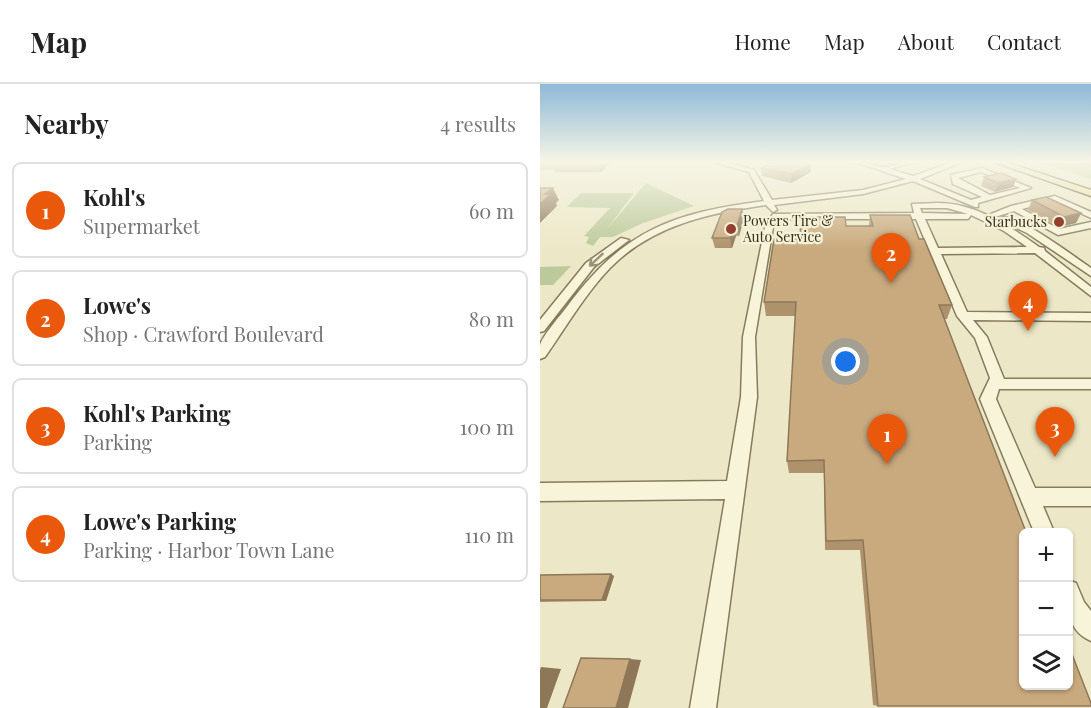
<!DOCTYPE html>
<html lang="en">
<head>
<meta charset="utf-8">
<style>
  :root { --surface:#fff; --page:#f2f2f2; --text:#222; --muted:#767676; --line:#e0e0e0; --accent:#ea580c }
  body { margin:0; font-family:"Playfair Display",serif; background:var(--page); color:var(--text) }
  .controls { position:absolute; right:18px; bottom:18px; display:grid; overflow:hidden; border-radius:9px; box-shadow:0 2px 4px #0004 }
  .controls button { width:54px; height:54px; display:grid; place-items:center; padding:0; border:0; border-bottom:2px solid var(--line); background:var(--surface); color:var(--text); font:30px sans-serif }
  .you { position:absolute; left:306px; top:278px; width:21px; height:21px; margin:-15px; border:4px solid #fff; border-radius:50%; background:#1a73e8; box-shadow:0 0 0 9px #1a73e833 }
  .badge { display:grid; place-items:center; width:39px; height:39px; border-radius:50%; background:var(--accent); color:#fff; font-size:20px; font-weight:700 }
  .pin { position:absolute; translate:-50% -50px; filter:drop-shadow(0 2px 3px #0008) }
  .pin::after { content:''; position:absolute; top:32px; width:21px; height:18px; background:inherit; clip-path:polygon(0 0,100% 0,50% 100%) }
  .list { margin:0; padding:0; list-style:none }
  h2 { display:flex; justify-content:space-between; align-items:center; height:78px; margin:0; padding:0 24px; font-size:26px }
  h2 small { font-size:20px; font-weight:400; color:var(--muted) }
  .list li { display:grid; grid-template-columns:39px 1fr auto; gap:18px; align-items:center; box-sizing:border-box; height:96px; margin:0 12px 12px; padding:0 12px; border:2px solid var(--line); border-radius:9px }
  .list b { display:block; font-size:22px; white-space:nowrap }
  .list p { margin:0; font-size:20px; white-space:nowrap; color:var(--muted) }
  .list em { font-size:20px; font-style:normal; color:var(--muted) }
  .icon { flex:none; width:33px; height:33px; fill:none; stroke:currentColor; stroke-width:2; stroke-linecap:round; stroke-linejoin:round }
  .map { position:relative; flex:none; width:551px; height:624px; overflow:hidden }
  header { display:flex; align-items:center; gap:36px; box-sizing:border-box; height:84px; padding:0 30px; background:var(--surface); border-bottom:2px solid var(--line) }
  header strong { font-size:28px }
  nav { display:flex; gap:33px; margin-inline-start:auto; font-size:21px }
  main { display:flex }
  aside { flex:1; background:var(--surface) }
  .map>svg:first-child { display:block }
  .green { fill:#bcca9b }
  .lines { fill:none; stroke-linecap:round; stroke-linejoin:round }
  .minor-casing { stroke:#877b5d; stroke-width:3 }
  .major-casing { stroke:#554831; stroke-width:3 }
  .minor { fill:#f7f4da; fill-rule:evenodd }
  .major { fill:#ede3a1; fill-rule:evenodd }
  .wall { fill:#ad926c }
  .shaded-wall { fill:#8d7758 }
  .building { fill:#c9aa7e; stroke:#8d7758; stroke-width:1.5 }
  .oneway { stroke:#98927d }
  .poi-dot { fill:#934030; stroke:#f4f1d6; stroke-width:2 }
  .labels { text-anchor:middle; stroke-width:4.5; stroke-linejoin:round; paint-order:stroke }
  .far-poi-label { font-size:14px; fill:#383020; stroke:#f4f1d6; text-anchor:start }
</style>
</head>
<body>
<header>
<strong>Map</strong>
<nav><a>Home</a><a>Map</a><a>About</a><a>Contact</a></nav>
</header>
<main>
<aside>
<h2>Nearby<small>4 results</small></h2>
<ul class="list">
<li><span class="badge">1</span><div><b>Kohl's</b><p>Supermarket</p></div><em>60 m</em></li>
<li><span class="badge">2</span><div><b>Lowe's</b><p>Shop · Crawford Boulevard</p></div><em>80 m</em></li>
<li><span class="badge">3</span><div><b>Kohl's Parking</b><p>Parking</p></div><em>100 m</em></li>
<li><span class="badge">4</span><div><b>Lowe's Parking</b><p>Parking · Harbor Town Lane</p></div><em>110 m</em></li>
</ul>
</aside>
<div class="map">
<svg width="551" height="624" viewBox="0 0 551 624">
  <rect width="100%" height="100%" fill="#ece8c7"/>
  <!-- green -->
  <path class="green" d="M500,78h51v17z
    M106,99l48,23 -51,17 -30,14h-13l-7,9 -7,-3 3,-6 -5,-1 26,-28 -43,-1 14,-14h53l-27,36z
    M31,182l-18,19h-13v-18z"/>
  <g class="lines">
    <defs>
      <path id="minor" d="M174,78h11l29,8 18,30 91,-10 43,-11 -50,-17c9,0 16,4 25,5 10,1 21,-5 31,-5l-22,7 23,7 40,-14h9l-42,17 51,21 11,-3 -29,-13 -2,-9 31,-7 49,20 -53,15v4h-3l-62,-26 -50,13 -89,11 3,5 -4,2 -7,-7c-56,8 -114,20 -156,63 -25,26 -44,59 -65,89l-5,2c0,-4 0,-10 0,-14 3,-10 20,-29 26,-37 57,-78 106,-95 198,-107l-15,-29zM441,88l39,16 -30,7 -32,-17z
        M546,78h5v3z
        M515,112l36,16v6l-37,-17 -32,8 37,20 32,-7v6l-33,7 -44,-24 -19,6 -4,-3 20,-8z
        M398,119c37,0 72,23 101,44l5,1 1,3 46,36v9l-56,-43 -94,1 26,58 124,1v8l-118,-1 14,17 17,42h87v10h-92l-3,10 39,89h56v18h-48l11,26h-20l-54,-133 10,-21 -15,-40 -18,-22 -41,-97h-137l-6,8 -18,110 2,60 -41,311h-26l35,-209 -185,2v-18l187,-2 14,-84 2,-60 22,-110 8,-13 141,-1 -2,-9zM380,124h27l21,6 -46,-1zM431,131l33,16 23,16 -89,1 -13,-29h43z
        M462,133c19,-1 71,39 89,51v8l-64,-43 -25,-12z
        M81,154l8,2 -35,27 -50,64 -4,1v-12l46,-57z
        M528,496l8,3 8,19 7,9v30c-26,-11 -23,-37 -23,-61z"/>
      <path id="major" d="M454,78h12l85,28v6z"/>
    </defs>
    <!-- minor casing -->
    <use href="#minor" class="minor-casing"/>
    <!-- major casing -->
    <use href="#major" class="major-casing"/>
    <!-- minor -->
    <use href="#minor" class="minor"/>
    <!-- major -->
    <use href="#major" class="major"/>
  </g>
  <!-- wall -->
  <path class="wall" d="M0,78h72l-11,10h-46l-1,-3 -14,1z
    M271,80v8l-20,11 -29,-7 -1,-8z
    M444,93l32,2 -3,8 -18,5 -14,-6z
    M492,116l49,13 -5,10 -17,4 -31,-17z
    M202,125l2,10 -5,17h-3l-4,12h-17l-3,-10z
    M330,131l49,24 33,66 -5,14h-3l-66,387 -5,-1 -13,-155h-35l-1,-77h-35l-2,-12 9,-145h-30l-2,-14 36,-63 46,-13h23z
    M71,490l3,2 -8,25 -66,1v-27z"/>
  <!-- shaded-wall -->
  <path class="shaded-wall" d="M57,78h15l-11,10z
    M271,80v8l-20,11v-9z
    M476,95l-3,8 -18,5 3,-9z
    M13,104l6,12 -3,3 1,3 -17,17v-19l5,-10z
    M202,125l2,10 -5,17 -2,-10z
    M541,129l-5,10 -17,4 5,-10z
    M194,142l2,10 -4,12 -2,-10z
    M71,490l3,2 -8,25 -4,-1z
    M90,575l11,1 -13,48h-12z
    M1,583l20,2 -14,39h-7v-38z"/>
  <!-- building -->
  <path class="building" d="M233,78h29l9,2 -20,10 -30,-6z
    M461,89l15,6 -18,4 -14,-6z
    M0,104h13l-8,6h6l-11,10z
    M506,113l35,16 -17,4 -32,-17z
    M188,125h14l-5,17h-3l-4,12h-18l10,-26z
    M330,131h40l9,24h5l28,66h-13l87,227h-3v154h45v-42l23,59v3h-213l-15,-166 -37,1 -2,-81 -37,1 9,-159h-32l10,-63h26l1,-22h44l1,9h27z
    M71,490l-9,26h-62v-25z
    M41,574l49,1 -14,49h-53z"/>
  <!-- one-way arrows -->
  <defs><path id="oneway-shaft" d="M-6 0H5M1.5-3L5.5 0L1.5 3" fill="none" stroke-width="1.6" stroke-linecap="round" stroke-linejoin="round" transform="scale(1.5)"/></defs>
  <use class="oneway" href="#oneway-shaft" transform="translate(56 176) rotate(137)"/>
  <!-- sky -->
  <linearGradient id="sky" x2="0" y2="1"><stop stop-color="#8eb9d7"/><stop offset="0.47" stop-color="#f6f5e6"/><stop offset="1" stop-color="#f6f5e6" stop-opacity="0"/></linearGradient>
  <rect width="551" height="165" fill="url(#sky)"/>
  <!-- markers -->
  <g class="poi-dot">
    <circle cx="519" cy="138" r="6"/>
    <circle cx="191" cy="145" r="6"/>
  </g>
  <g class="labels">
    <!-- far-poi labels -->
    <g class="far-poi-label">
      <text x="203" y="142">Powers Tire &amp;<tspan x="203" dy="16">Auto Service</tspan></text>
      <text x="507" y="143" text-anchor="end">Starbucks</text>
    </g>
  </g>
</svg>
<div class="controls">
<button>+</button>
<button>−</button>
<button><svg class="icon" aria-label="layers" viewBox="0 0 24 24"><path d="M12 4l9 5-9 5-9-5zM3 14l9 5 9-5"/></svg></button>
</div>
<div class="you"></div>
<div class="pin badge" style="left:347px;top:380px">1</div>
<div class="pin badge" style="left:351px;top:199px">2</div>
<div class="pin badge" style="left:515px;top:373px">3</div>
<div class="pin badge" style="left:488px;top:247px">4</div>
</div>
</main>
</body>
</html>
